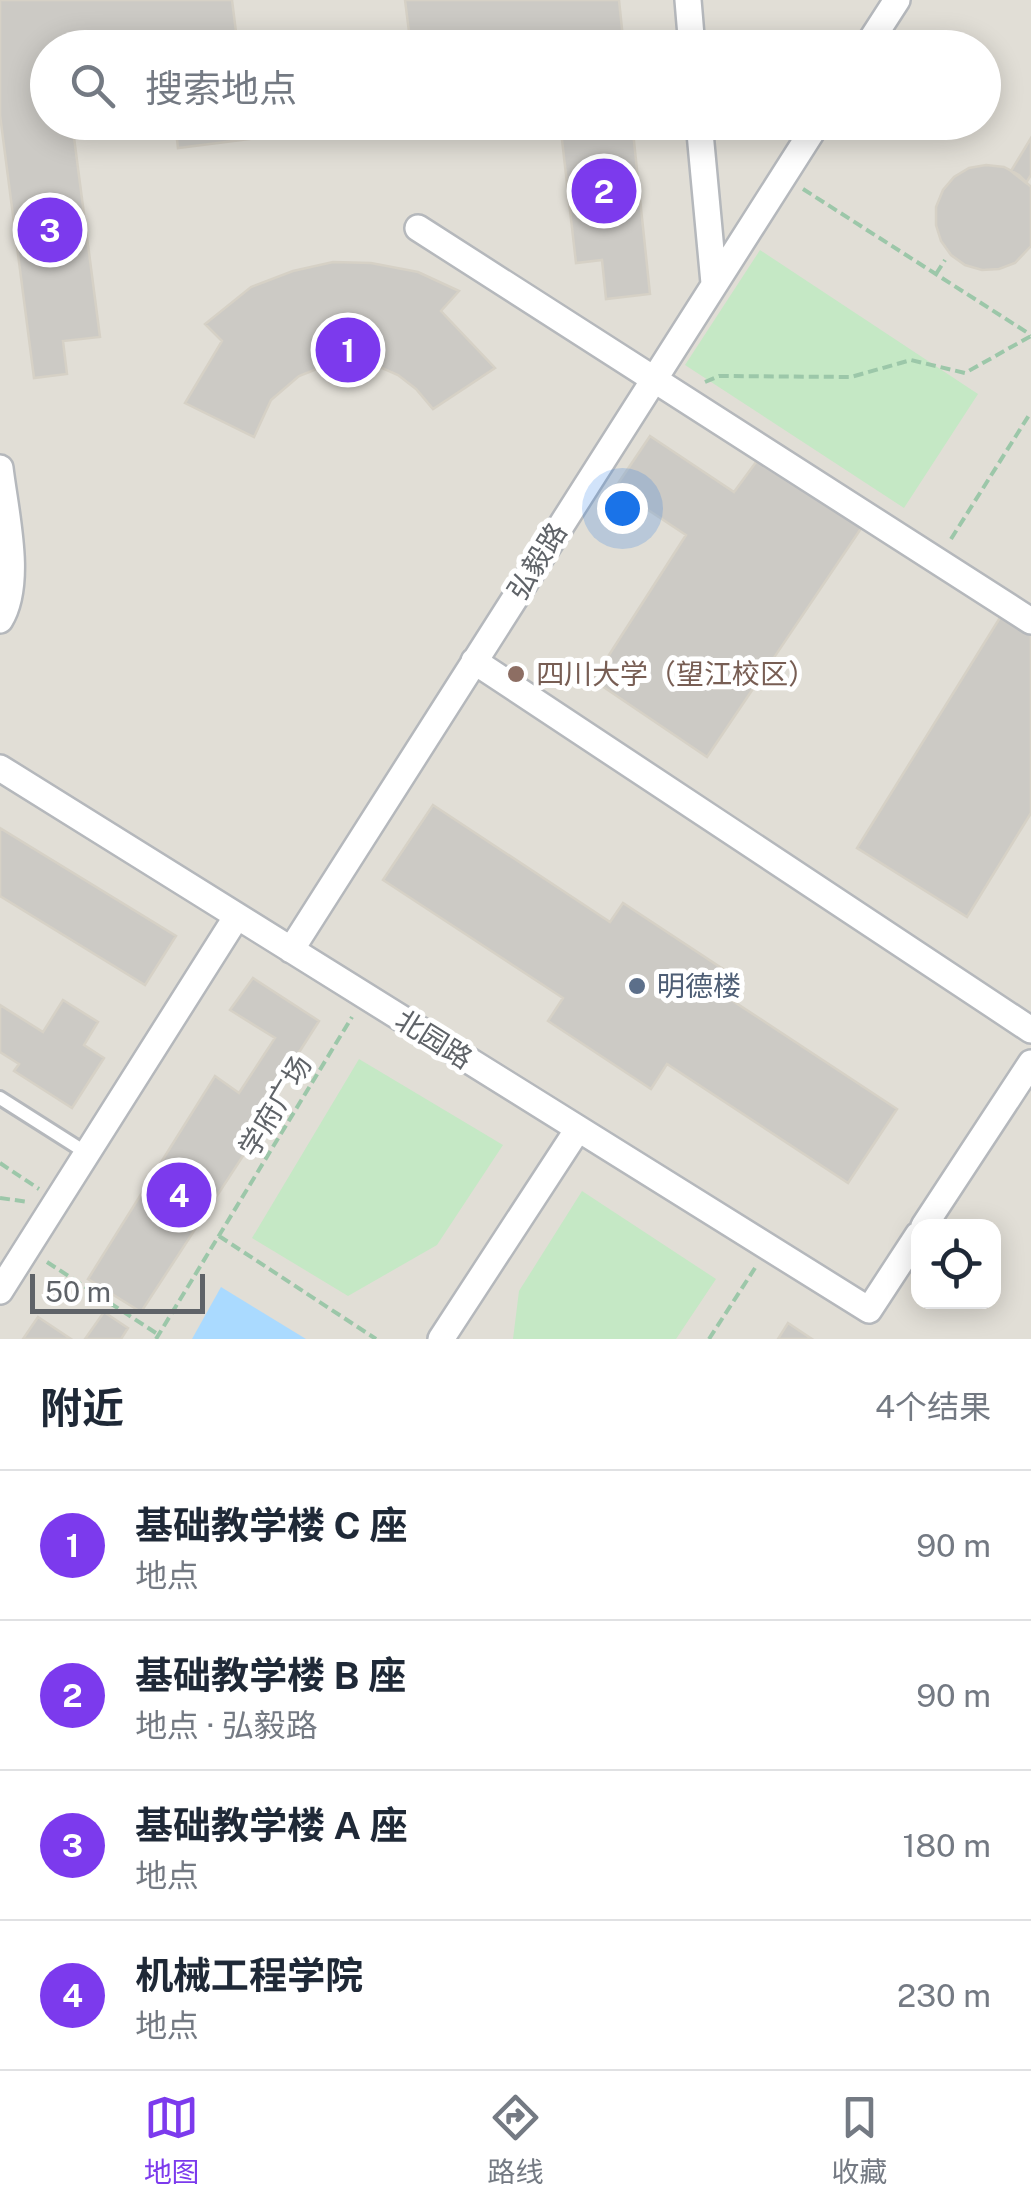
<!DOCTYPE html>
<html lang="zh">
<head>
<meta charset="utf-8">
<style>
  :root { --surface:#fff; --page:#f2f2f3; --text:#1f2937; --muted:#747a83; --line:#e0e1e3; --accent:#7c3aed }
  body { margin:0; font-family:"Public Sans","Noto Sans SC",sans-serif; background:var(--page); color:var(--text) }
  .controls { position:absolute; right:30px; bottom:30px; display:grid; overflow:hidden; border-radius:20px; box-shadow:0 5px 25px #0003 }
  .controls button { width:90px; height:90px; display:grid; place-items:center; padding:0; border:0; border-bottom:2px solid var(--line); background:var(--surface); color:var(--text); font:50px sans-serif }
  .scale { position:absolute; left:30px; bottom:25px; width:175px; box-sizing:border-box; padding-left:10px; border:5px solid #5f6368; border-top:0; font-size:28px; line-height:35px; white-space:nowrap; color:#5f6368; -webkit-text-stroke:8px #fff; paint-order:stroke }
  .you { position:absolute; left:622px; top:508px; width:35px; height:35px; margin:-25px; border:8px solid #fff; border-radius:50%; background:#1a73e8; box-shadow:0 0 0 15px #1a73e833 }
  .badge { display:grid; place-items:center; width:65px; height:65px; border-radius:50%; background:var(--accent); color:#fff; font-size:32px; font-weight:700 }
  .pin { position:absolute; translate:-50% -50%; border:5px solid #fff; box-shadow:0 2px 10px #0006 }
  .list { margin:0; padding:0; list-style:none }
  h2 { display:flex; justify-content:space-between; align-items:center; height:130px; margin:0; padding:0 40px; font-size:42px }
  h2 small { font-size:32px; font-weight:400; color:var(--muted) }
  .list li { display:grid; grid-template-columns:65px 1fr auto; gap:30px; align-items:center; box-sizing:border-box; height:150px; padding:0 40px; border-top:2px solid var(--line) }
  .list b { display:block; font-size:38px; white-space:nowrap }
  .list p { margin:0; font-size:32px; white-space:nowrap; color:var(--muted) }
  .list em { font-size:32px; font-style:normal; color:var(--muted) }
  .icon { flex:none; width:55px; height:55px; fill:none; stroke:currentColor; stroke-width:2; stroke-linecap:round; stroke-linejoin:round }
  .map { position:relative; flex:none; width:1031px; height:1339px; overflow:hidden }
  .search { position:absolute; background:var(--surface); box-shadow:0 5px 25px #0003; left:30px; right:30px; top:30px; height:110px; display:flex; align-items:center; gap:25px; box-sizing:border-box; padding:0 35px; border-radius:55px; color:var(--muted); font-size:38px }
  .sheet { height:730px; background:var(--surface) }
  nav { display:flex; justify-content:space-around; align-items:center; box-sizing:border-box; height:140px; border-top:2px solid var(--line); background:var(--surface); font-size:28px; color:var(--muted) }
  nav a { display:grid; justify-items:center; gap:5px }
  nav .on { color:var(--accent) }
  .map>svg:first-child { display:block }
  .education { fill:#e1ded6; fill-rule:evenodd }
  .green { fill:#c5e8c5 }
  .water { fill:#aadaff }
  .building { fill:#cccac5; stroke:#d6d1c6; stroke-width:2.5 }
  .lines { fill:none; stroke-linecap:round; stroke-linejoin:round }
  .service-casing { stroke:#b5b8bc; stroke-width:18 }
  .minor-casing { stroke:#b5b8bc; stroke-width:30 }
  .path { stroke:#9cc7a9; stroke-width:4; stroke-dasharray:10 5; stroke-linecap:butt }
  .service { stroke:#fff; stroke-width:12 }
  .minor { stroke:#fff; stroke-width:25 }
  .education-dot { fill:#8d6e63; stroke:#fff; stroke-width:4 }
  .service-dot { fill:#5c6f8a; stroke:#fff; stroke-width:4 }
  .labels { text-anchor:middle; stroke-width:10; stroke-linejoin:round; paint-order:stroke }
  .street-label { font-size:28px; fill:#5f6368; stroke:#fff }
  .education-label { font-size:28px; fill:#785e54; stroke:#fff; text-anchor:start }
  .service-label { font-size:28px; fill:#4e5e75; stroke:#fff; text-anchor:start }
</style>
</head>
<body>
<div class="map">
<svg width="1031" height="1339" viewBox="0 0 1031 1339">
  <rect width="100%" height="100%" fill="#f1efe8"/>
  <!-- education -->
  <path class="education" d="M0,0h1031v1339h-1031zM48,48h936v74h-936zM918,1226h76v76h-76z"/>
  <!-- green -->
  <path class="green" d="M760,250l218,144 -74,114 -219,-143z
    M359,1059l144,86 -66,100 -89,51 -96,-58z
    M582,1191l134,88 -40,60h-163l6,-48z"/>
  <!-- water -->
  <path class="water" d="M221,1287l85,52h-114z"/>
  <!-- building -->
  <path class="building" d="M0,0h232l6,48h-73l-1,-6 -43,6h-73v74h24l28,215 -37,4 4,33 -33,4 -34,-263z
    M405,0h214l5,48h-72l-1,-14 -70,7 1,7h-71z
    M175,122h73l2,17 -72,9z
    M560,122h72l18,172 -44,5 -4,-39 -26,3z
    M1031,138v37l-5,8 -15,-12z
    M986,165l18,2 15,8 12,12v59l-16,17 -16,6 -17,1 -17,-5 -14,-10 -10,-14 -5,-16v-18l7,-17 11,-13 15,-9z
    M333,262l38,1 47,9 41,19 -18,20 54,57 -62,41 -17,-20 -18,-14 -27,-12 -29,-4 -43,17 -28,24 -17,37 -69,-34 37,-62 -17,-17 46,-37 42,-16z
    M650,436l84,56 28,-38 102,70 -157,233 -114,-77 93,-145 -71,-47z
    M1001,616l30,19v178l-64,104 -110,-69z
    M433,805l177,117 13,-19 112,74 -11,18 173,114 -49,74 -181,-119 -16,25 -103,-68 15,-23 -180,-118z
    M0,828l176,108 -31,49 -145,-89z
    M253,978l66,43 -53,83 7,6 -132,202 -53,-33 127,-203 24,17 36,-55 -45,-28z
    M63,1000l35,22 -14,23 20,13 -32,50 -58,-37 5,-7 -19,-12v-47l43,27z
    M104,1312l24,16 -7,11h-36z
    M38,1317l33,22h-48z
    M788,1323l24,16h-34z"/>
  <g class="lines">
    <defs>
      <path id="service" d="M0,1098l85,54"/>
      <path id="minor" d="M688,0l4,48
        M866,48l31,-48
        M699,122l15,161
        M418,228l613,393
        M0,468c5,43 23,115 0,152
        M474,661l557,369
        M0,768l869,542 49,-75
        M291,950l527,-828
        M924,1226l107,-163
        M0,1291l237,-375
        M441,1339l137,-210"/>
    </defs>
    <!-- service casing -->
    <use href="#service" class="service-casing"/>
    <!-- minor casing -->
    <use href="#minor" class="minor-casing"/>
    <!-- path -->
    <path class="path" d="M803,189l228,146
      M936,274l9,-14
      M705,382l14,-6 132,1 60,-17 54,13 66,-37
      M951,539l80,-127
      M0,1163l39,26
      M0,1198l29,4
      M219,1236l157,103
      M47,1262l112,73
      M156,1339l196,-322
      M709,1339l46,-71"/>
    <!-- service -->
    <use href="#service" class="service"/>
    <!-- minor -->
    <use href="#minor" class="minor"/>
  </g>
  <!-- markers -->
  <circle class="education-dot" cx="516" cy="674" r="10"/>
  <circle class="service-dot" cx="637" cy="986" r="10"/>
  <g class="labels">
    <!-- street labels -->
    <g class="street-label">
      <text transform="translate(537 561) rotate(-58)" y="10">弘毅路</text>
      <text transform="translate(434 1039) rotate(32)" y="10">北园路</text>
      <text transform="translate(275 1106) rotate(-59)" y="10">学府广场</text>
    </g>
    <!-- education labels -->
    <g class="education-label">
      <text x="536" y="684">四川大学（望江校区）</text>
    </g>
    <!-- service labels -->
    <g class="service-label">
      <text x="657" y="996">明德楼</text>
    </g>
  </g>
</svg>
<div class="controls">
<button><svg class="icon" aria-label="locate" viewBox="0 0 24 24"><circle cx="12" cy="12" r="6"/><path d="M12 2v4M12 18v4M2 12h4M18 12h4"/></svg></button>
</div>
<div class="scale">50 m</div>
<div class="you"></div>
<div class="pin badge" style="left:348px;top:350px">1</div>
<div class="pin badge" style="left:604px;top:191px">2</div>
<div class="pin badge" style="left:50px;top:230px">3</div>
<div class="pin badge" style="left:179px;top:1195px">4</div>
<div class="search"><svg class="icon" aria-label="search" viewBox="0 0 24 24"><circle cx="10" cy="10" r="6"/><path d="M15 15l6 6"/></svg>搜索地点</div>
</div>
<section class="sheet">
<h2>附近<small>4个结果</small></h2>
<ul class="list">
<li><span class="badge">1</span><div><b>基础教学楼 C 座</b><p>地点</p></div><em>90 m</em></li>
<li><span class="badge">2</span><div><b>基础教学楼 B 座</b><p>地点 · 弘毅路</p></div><em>90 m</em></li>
<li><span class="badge">3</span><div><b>基础教学楼 A 座</b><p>地点</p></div><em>180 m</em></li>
<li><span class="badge">4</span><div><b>机械工程学院</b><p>地点</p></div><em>230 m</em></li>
</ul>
</section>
<nav>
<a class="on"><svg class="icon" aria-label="map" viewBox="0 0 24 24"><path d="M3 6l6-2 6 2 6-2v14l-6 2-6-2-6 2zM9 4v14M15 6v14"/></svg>地图</a>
<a><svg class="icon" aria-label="directions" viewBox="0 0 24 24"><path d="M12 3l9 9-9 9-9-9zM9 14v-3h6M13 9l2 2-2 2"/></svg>路线</a>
<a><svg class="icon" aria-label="saved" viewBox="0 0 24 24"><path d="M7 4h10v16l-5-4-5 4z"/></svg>收藏</a>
</nav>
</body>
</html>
